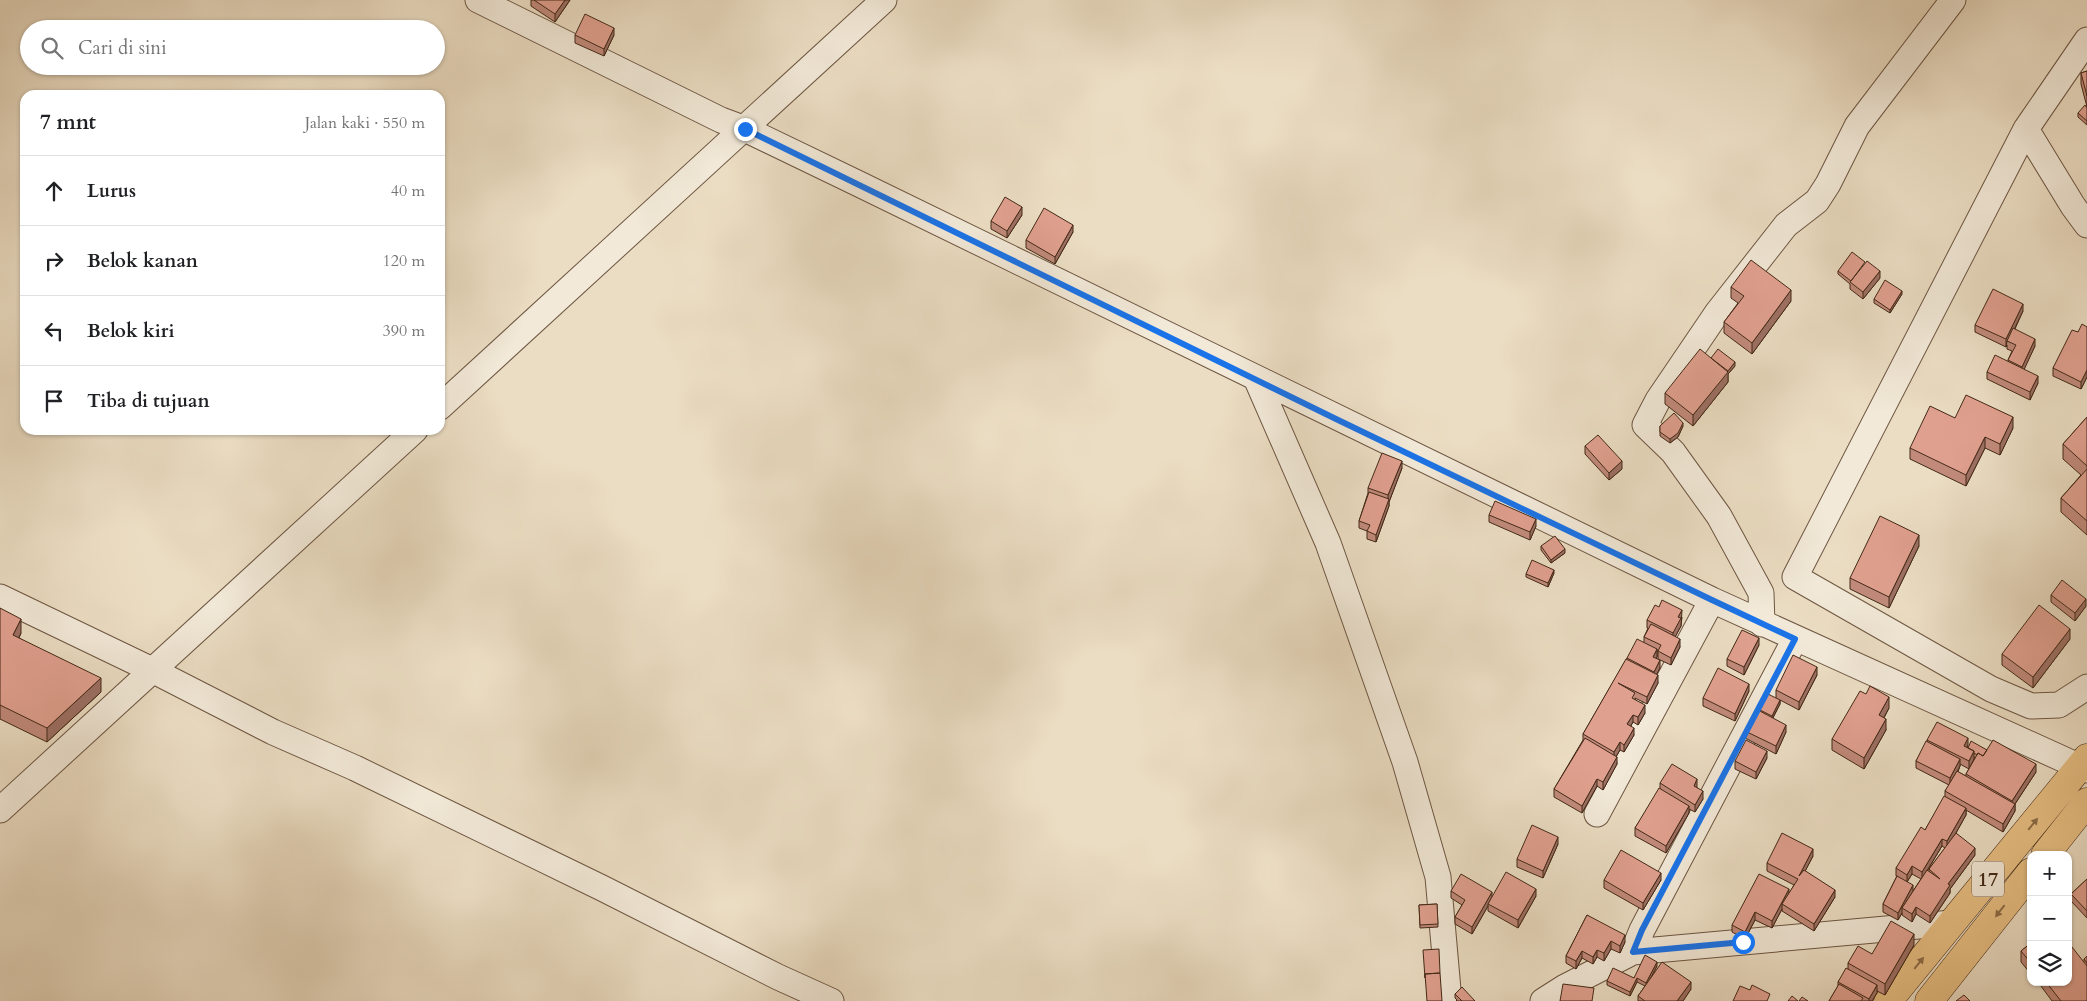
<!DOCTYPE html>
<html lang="id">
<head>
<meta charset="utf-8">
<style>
  :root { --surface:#fff; --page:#f2f2f2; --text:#202124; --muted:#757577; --line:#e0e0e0 }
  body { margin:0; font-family:Cardo,serif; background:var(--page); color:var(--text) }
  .controls { position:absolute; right:15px; bottom:15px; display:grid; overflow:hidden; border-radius:10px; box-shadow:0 1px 4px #0004 }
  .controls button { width:45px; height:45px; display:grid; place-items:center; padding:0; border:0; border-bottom:1px solid var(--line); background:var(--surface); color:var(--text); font:25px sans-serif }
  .stop { position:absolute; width:15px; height:15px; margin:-11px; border:4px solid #1a73e8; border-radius:50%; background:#fff }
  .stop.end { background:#1a73e8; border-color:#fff; box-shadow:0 1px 5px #0008 }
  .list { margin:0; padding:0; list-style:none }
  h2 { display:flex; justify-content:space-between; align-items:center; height:65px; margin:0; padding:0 20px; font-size:21px }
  h2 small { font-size:16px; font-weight:400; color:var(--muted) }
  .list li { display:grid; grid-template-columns:32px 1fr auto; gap:15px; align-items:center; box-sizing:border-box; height:70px; padding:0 20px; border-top:1px solid var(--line) }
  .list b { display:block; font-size:19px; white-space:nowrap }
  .list em { font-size:16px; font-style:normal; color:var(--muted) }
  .icon { flex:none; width:28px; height:28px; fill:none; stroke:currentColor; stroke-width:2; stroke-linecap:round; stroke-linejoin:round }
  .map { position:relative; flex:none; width:2087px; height:1001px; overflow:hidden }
  .search { position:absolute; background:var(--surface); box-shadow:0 1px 4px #0004; left:20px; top:20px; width:425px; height:55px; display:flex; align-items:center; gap:12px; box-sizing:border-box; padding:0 18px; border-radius:28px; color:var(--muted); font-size:19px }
  .panel { position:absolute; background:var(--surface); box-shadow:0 1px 4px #0004; left:20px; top:90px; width:425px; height:345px; border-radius:15px }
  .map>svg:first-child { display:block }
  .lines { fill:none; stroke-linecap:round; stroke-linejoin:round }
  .minor-casing { stroke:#6d5642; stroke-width:27 }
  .highway-casing { stroke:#432917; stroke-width:29 }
  .minor { stroke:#f2e9d8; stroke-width:25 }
  .highway { stroke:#e6be82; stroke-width:28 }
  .wall { fill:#c18a7b; stroke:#432917; fill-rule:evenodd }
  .shaded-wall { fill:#9d7064; stroke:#432917 }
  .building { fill:#e0a08f; stroke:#432917 }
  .oneway { fill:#8c6c47 }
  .route { stroke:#1a73e8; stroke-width:6 }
  .labels { text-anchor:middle; stroke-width:4.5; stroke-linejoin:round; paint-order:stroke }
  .shield { fill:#f2e9d8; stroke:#786351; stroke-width:1 }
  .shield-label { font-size:20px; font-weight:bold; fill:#432917 }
</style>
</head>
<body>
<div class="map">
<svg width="2087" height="1001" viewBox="0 0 2087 1001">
  <rect width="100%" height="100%" fill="#ebddc3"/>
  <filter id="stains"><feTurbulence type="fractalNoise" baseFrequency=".004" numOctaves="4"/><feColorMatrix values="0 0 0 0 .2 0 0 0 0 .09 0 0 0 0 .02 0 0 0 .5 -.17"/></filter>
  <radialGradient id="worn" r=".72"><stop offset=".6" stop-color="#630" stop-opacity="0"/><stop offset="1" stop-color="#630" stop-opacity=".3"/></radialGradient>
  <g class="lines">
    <defs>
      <path id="minor" d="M478,0l243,120 24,9 112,54 855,417 375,170
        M2087,40l-61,89 -231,448 196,112 40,17 28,-1 28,-18
        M2026,129l47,77 14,19
        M1256,378l72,165 77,219 33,115 11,124
        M440,407l444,-407
        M0,597l152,73 121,62 82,36 247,120 176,89 53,24
        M1762,624l-1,-31 -42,-77 -46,-64 -28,-27 13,-25 59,-87 69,-88 31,-24 11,-17 29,-58 96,-126
        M0,810l415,-380
        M1597,814l115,-214
        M1633,952l9,-22 153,-291
        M1543,1001l22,-14 68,-35 319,-29"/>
      <path id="highway" d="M2045,855l42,-53
        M1888,1001l199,-243
        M1929,1001l102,-129"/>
    </defs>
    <!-- minor casing -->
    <use href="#minor" class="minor-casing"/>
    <!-- highway casing -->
    <use href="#highway" class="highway-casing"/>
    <!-- minor -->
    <use href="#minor" class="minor"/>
    <!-- highway -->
    <use href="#highway" class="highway"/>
  </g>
  <!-- wall -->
  <path class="wall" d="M531,0h39l-15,22 -24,-16z
    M575,35h39l-10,21 -29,-13z
    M2087,71v36l-6,-23v-11z
    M2087,108v17l-9,-8v-4z
    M1022,215l-15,23 -16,-9v-8z
    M1073,232l-18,32 -29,-16v-8z
    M1838,271l42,7 -17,21 -13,-10v-5l-12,-10z
    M1731,287l60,14 -39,53 -28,-21v-11l14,-19 -7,-5z
    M1902,294l-12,19 -16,-10v-4z
    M2023,311l-8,18 20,17 -11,23 14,14 -8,17 -43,-21v-7l21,-10v-2l4,-9 -5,-2v-4l-1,2 -31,-15v-7z
    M2087,327v50l-6,12 -28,-13v-8l25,-36z
    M1711,358l24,8 -7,8v8l-35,44 -28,-22v-11z
    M2087,417v118l-26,-23v-14l20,-23 -18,-16v-15z
    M1955,418l58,10 -13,27 -15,-7 -19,38 -56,-27v-11z
    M1660,426h23l-5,11 -8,6 -10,-7z
    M1585,446l37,23 -13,11 -24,-26z
    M1402,468l-13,34v4l-13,36 -9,-3v-8l-8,-3v-7l9,-28v-5z
    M1489,515l47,11 -6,14 -41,-18z
    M1541,546l24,7 -14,10 -10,-13z
    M1919,546l-30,62 -39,-19v-11z
    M1554,573l-6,14 -22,-10v-3z
    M2051,595l35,11 -11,15 -24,-19z
    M0,608l21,25 -2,5 82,54 -54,50 -47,-23z
    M1682,617l-1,9 -6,11 5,10 -9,18 -13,-6v-8h-1v6l-1,1 4,10 -4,6 2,9 -11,21 -12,-6v1l10,14 -7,12 -5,-3 -2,4 3,9 -10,17 -4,-2 -4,7 1,7 -14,26 -6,-4 -15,27 -28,-16v-8l29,-49v-6l44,-76 17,-16v-5l4,-9h-1v-8z
    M2070,639l-37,49 -31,-23v-11z
    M1759,645l-15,30 -17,-9v-7z
    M1817,675l-18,35 -19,-10v4l-7,14 13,14 -10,22 -31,-16v-7l13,-21v-1l18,-11v-8z
    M1749,691l-14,30 -32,-15v-8z
    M1889,708l-5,10 2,12 -22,39 -32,-19v-11z
    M1927,740l41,5 -1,2 20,3 49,22 -21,32v7l-12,21 -37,-22v5l-10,18 19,22 -25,34v4l-20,30 -14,-9 -4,8 -10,-7v-2l-4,7 -15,-8v-8l14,-28h-1v-8l29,-38 20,-33v-6l4,-6 -33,-17v-7l11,-19zM1974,757l1,1 -9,16v2l-8,-4 2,-6v-2l9,5zM1942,846l3,2 -16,21v3l-2,-1zM1912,874l9,5 -8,12 -6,-9z
    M1767,758l-11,21 -21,-10v-8z
    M1660,783l37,4v1l6,11 -8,13 -6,-3v4l-23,40 -31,-17v-8l25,-39z
    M1558,844l-15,34 -26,-11v-8z
    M1813,856l-8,15 30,26 -21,34 -32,-20v-2l-10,19 -17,-8 -10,19 -13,-7v-7l57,-31 5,-9 -27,-14v-8z
    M2087,879v39l-16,-17v-7z
    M1604,880h57l-18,30 -39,-22z
    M1451,891l41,6 44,-1 -18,32 -30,-17v-5l-16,28 -17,-10v-7l7,-12 -11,-7z
    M1437,904l1,23 -18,1 -1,-23z
    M1587,915l38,27 -5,11 -9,-4 -7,12 -7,-4 -4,7 -11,-6 -6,11 -10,-6v-7z
    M2031,943v31l-10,-12v-11z
    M1914,945l-29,50 -8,-4v2l-5,8h-43l9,-15v-4l10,-13v-6l24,-9z
    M2087,956v45h-35l-14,-19h30l16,-20v-3z
    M1657,966l-6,12 40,11 -8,12h-45v-5l7,-10 -8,-4 -7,14 -23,-11v-4l27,-3z
    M1455,994l20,7h-19l1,-1 -2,-2z"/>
  <!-- shaded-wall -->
  <path class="shaded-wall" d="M565,0h5l-15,22v-8z
    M614,28v7l-10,21v-7z
    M1022,207v8l-15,23v-7z
    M1073,225v7l-18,32v-7z
    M1880,271v7l-17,21v-7z
    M1791,290v11l-39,53v-11z
    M1902,291v3l-12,19v-3z
    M2023,304v7l-15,31 -1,-1 -1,6v-8z
    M2035,339v7l-13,28v-7z
    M1735,362v4l-7,8v8l-35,44v-11z
    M2087,370v7l-6,12v-7z
    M2038,376v7l-8,17v-8z
    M2013,417v11l-13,27v-11z
    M1683,423v3l-5,11 -8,6v-4z
    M1985,437v11l-19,38v-11z
    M1402,461v7l-13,34v4l-13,36v-7l12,-36v-4z
    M1622,461v8l-13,11v-7z
    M1536,519v7l-6,14v-8z
    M1919,535v11l-30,62v-11z
    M1565,549v4l-14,10v-3z
    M1554,570v3l-6,14v-4z
    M2086,599v7l-11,15v-8z
    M1682,610l-1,16 -8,15v-8l5,-16z
    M21,619v14l-8,16v-14z
    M2070,629v10l-37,49v-11z
    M1759,638v7l-15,30v-8z
    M1680,639v8l-9,18v-7z
    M1657,649v8l-4,7v-7z
    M1660,660v8l-6,11v-7z
    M1817,667v8l-18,35v-8z
    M1658,675v8l-11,21v-7z
    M101,678v14l-54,50v-14z
    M1749,684v7l-14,30v-7z
    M1889,697v11l-10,18v-11z
    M1780,700v4l-8,15v-3z
    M1645,705v8l-7,12v-8z
    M1633,715v7l-6,10v-8z
    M1886,719v11l-22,39v-11z
    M1786,725v7l-10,22v-8z
    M1634,728v7l-10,17v-7z
    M1968,738v7l-4,8v-7z
    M1620,742v8l-6,10v-8z
    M1767,751v7l-11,21v-7z
    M1974,751v8l-5,10v-8z
    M1617,757v7l-14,26v-8z
    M1960,759v7l-10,20v-8z
    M2036,764v8l-21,32v7l-12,21v-8l9,-16v-7z
    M1597,779v7l-15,27v-7z
    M1697,779v8l-3,6v-7z
    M1703,791v8l-8,13v-7z
    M1689,806v7l-23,40v-7z
    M1966,808v7l-19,34v-8z
    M1558,837v7l-15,34v-7z
    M1942,839v7l-20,33v-7z
    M1975,848v7l-25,34v4l-20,30v-7l18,-32z
    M1813,849v7l-14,27v-7z
    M1912,866v8l-5,8v-7z
    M1661,873v7l-18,30v-7z
    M1913,885v7l-11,16v5l-4,7v-7z
    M1536,889v7l-18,32v-8z
    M1789,889v7l-7,8v5l-10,19v-7z
    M1835,890v7l-21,34v-7z
    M1492,892v8l-4,4v2l-16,28v-7z
    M1916,907v7l-4,8v-8z
    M1755,912v8l-10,19v-7z
    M1914,934v11l-29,50v-11z
    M1625,935v7l-5,11v-7z
    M1611,941v8l-7,12v-8z
    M1597,950v7l-4,7v-7z
    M1582,951v7l-6,11v-8z
    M1657,962v4l-11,21v-4z
    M1637,978v4l-7,14v-4z
    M1691,982v7l-8,12h-6z
    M1877,985v8l-5,8h-3v-2z"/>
  <!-- building -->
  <path class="building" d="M534,0h31l-10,14z
    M585,14l29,14 -10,21 -29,-14z
    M2087,71v25l-6,-23z
    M2085,105l2,3v13l-9,-8z
    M1005,197l17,10 -15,24 -16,-10z
    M1044,208l29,17 -18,32 -29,-17z
    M1852,252l13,10 -14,19 -13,-10z
    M1751,260l40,30 -39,53 -28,-21 20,-26 -13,-9z
    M1867,261l13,10 -17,21 -13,-10z
    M1885,280l17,11 -12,19 -16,-11z
    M1993,289l30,15 -17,35 -31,-14z
    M2082,324l5,3v43l-6,12 -28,-14 19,-38 6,2z
    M2013,328l22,11 -13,28 -14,-7 8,-15 -9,-4z
    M1700,349l28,23 -35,43 -28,-22z
    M1718,349l17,13 -7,9 -17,-13z
    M1995,355l43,21 -8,16 -43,-20z
    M1966,395l47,22 -13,27 -15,-7 -19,38 -56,-27 20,-42 25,12z
    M1674,413l9,10 -5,10 -8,6 -10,-7v-6z
    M2087,417v49l-24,-22z
    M1598,435l24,26 -13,12 -24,-27z
    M1382,453l20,8 -14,34 -20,-7z
    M2087,469v52l-26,-23z
    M1369,492l20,7 -13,36 -9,-4 3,-6 -11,-4z
    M1495,501l41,18 -6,13 -41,-17z
    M1880,516l39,19 -30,62 -39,-19z
    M1555,536l10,13 -14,11 -10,-14z
    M1532,560l22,10 -6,13 -22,-9z
    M2062,580l24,19 -11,14 -24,-18z
    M1662,600l20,10 -4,7 3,1 -8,15 -26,-13 8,-15 4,2z
    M2039,605l31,24 -37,48 -31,-23z
    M0,608l21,11 -8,16 88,43 -54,50 -47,-23z
    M1651,624l29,15 -9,19 -13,-7 3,-6 -17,-8z
    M1742,630l17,8 -15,29 -17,-8z
    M1637,639l20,10 -4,8 7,3 -6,12 -27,-14z
    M1793,655l24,12 -18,35 -23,-12z
    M1626,659l32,16 -11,22 -29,-14 17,10 -3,5 13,7 -7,12 -5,-2 -6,9 7,4 -5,9 -5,8 -4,-3 -6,10 -31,-18z
    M1718,668l31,16 -14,30 -32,-16z
    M1870,686l19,11 -10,18 7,4 -22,39 -32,-19 28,-48 6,3z
    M1766,693l14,7 -8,16 -14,-7z
    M1756,709l30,16 -10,21 -31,-15z
    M1937,722l31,16 -4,8 10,5 -5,10 -42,-21z
    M1585,738l32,19 -14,25 -6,-3 -15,27 -28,-17z
    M1746,740l21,11 -11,21 -21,-11z
    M1993,740l43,24 -24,37 -46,-27 12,-21 5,3z
    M1926,741l34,18 -10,19 -34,-17z
    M1971,741l16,9 -4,6 -5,-3 -1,2 -3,-2v-2l-6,-3z
    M1672,764l25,15 -3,7 9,5 -8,14 -35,-22z
    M1957,771l58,33 -12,20 -58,-33z
    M1659,788l30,18 -23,40 -31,-18z
    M1944,796l22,12 -19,33 -5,-2 -20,33 -10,-6 -5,9 -11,-7 25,-41 4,3z
    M1532,825l26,12 -15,34 -26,-12z
    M1782,833l31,16 -14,27 5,-6 31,20 -21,34 -32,-20 16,-25 -31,-16z
    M1956,833l19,15 -27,36 2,1 -20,31 -14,-9 -4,7 -10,-6 25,-38 13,9 -11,-10z
    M1621,850l40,23 -18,30 -39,-23z
    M1506,872l30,17 -18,31 -30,-16z
    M1461,874l31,18 -20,35 -17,-10 10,-17 -14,-9z
    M1759,874l30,15 -17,32 -17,-9 -10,20 -13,-7z
    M1897,876l16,9 -15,28 -15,-9z
    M2087,879v32l-16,-17z
    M1437,904l1,20 -18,1 -1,-20z
    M1587,915l38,20 -5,11 -9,-5 -7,12 -7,-3 -4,7 -11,-6 -6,10 -10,-5z
    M1891,921l23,13 -29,50 -37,-21 10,-17 14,8z
    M2068,942l19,24v35h-26l-15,-19h22z
    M2031,943v20l-10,-12z
    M1439,949l1,24 -15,1v4l-2,-28z
    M1645,955l12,7 -11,21 -9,-5 -7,14 -23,-11 6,-13 21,10z
    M2087,956v7l-3,-4z
    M1662,962l29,20 -14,19h-32l-7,-5z
    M1846,968l31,17 -8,14 -31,-17z
    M1440,973l2,28h-15l-2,-27z
    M1563,984l31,4 -2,13h-32z
    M1839,984l24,14 -2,3h-32z
    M1752,985l18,9 -3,7h-34l7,-15 10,4z
    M1462,987l13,14h-13l-7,-7z
    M1964,995l6,6h-14z
    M1792,996l6,5h-10z
    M1802,997l6,4h-9z"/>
  <!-- one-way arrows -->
  <defs><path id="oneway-solid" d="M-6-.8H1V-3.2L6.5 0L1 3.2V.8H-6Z" transform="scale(1.25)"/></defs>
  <g class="oneway">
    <use href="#oneway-solid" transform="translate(2033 824) rotate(-51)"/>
    <use href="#oneway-solid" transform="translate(2000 911) rotate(128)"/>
    <use href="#oneway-solid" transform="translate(1919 963) rotate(-51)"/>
  </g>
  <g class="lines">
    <!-- route -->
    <path class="route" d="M745,129l591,290 376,181 83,39 -153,291 -9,22 110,-10"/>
  </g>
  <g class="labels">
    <!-- shield labels -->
    <rect class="shield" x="1972" y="861.5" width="32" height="35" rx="4"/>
    <g class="shield-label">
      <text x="1988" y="886">17</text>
    </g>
  </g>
  <rect width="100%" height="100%" filter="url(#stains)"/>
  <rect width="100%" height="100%" fill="url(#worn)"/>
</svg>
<div class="controls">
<button>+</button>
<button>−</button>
<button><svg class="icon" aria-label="layers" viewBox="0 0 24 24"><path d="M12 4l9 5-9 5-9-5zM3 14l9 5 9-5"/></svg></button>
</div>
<div class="stop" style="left:1743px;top:942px"></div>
<div class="stop end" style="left:745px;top:129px"></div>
<div class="search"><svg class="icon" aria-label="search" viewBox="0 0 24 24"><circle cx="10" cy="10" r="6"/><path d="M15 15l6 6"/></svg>Cari di sini</div>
<section class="panel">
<h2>7 mnt<small>Jalan kaki · 550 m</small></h2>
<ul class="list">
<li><svg class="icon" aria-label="ahead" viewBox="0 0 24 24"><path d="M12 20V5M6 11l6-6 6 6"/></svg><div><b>Lurus</b></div><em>40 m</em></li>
<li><svg class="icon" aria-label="right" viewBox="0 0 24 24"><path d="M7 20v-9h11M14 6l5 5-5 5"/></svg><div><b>Belok kanan</b></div><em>120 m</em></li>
<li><svg class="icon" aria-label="left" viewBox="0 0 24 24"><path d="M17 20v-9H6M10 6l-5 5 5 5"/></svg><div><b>Belok kiri</b></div><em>390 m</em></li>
<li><svg class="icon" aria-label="arrive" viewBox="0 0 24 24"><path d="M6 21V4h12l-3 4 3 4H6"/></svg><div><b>Tiba di tujuan</b></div></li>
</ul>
</section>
</div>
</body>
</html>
